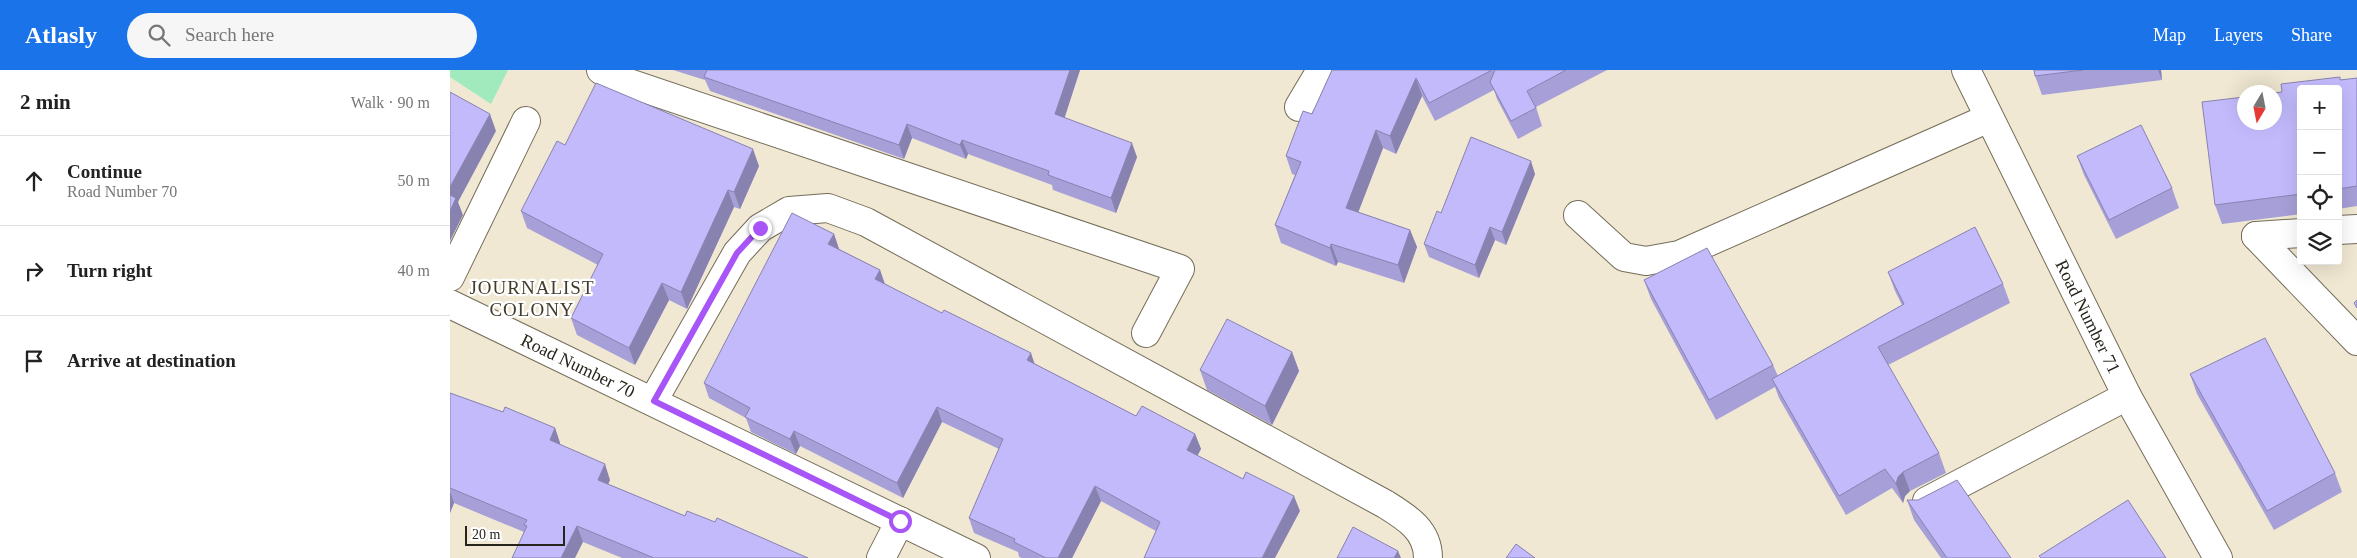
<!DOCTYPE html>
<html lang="en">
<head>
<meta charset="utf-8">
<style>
  :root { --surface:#fff; --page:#f6f6f6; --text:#222; --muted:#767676; --line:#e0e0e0; --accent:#1a73e8 }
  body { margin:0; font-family:"Times New Roman",serif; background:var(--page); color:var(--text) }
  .controls { position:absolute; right:15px; top:15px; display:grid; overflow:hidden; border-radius:5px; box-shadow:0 5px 20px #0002 }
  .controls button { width:45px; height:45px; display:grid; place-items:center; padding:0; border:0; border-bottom:1px solid var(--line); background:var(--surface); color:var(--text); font:25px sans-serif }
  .compass { position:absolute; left:1787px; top:15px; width:45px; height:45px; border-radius:50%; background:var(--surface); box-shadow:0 5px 20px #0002; rotate:190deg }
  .scale { position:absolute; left:15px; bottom:12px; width:100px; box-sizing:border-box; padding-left:5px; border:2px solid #27241c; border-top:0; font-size:14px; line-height:18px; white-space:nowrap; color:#27241c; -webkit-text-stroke:4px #fff; paint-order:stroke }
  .stop { position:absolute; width:15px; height:15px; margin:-11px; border:4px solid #a855f7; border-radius:50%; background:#fff }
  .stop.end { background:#a855f7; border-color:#fff; box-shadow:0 1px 5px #0008 }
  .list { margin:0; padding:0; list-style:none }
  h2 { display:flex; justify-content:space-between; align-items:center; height:65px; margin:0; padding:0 20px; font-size:21px }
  h2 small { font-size:16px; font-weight:400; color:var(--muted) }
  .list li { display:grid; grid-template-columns:32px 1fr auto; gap:15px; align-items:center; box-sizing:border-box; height:90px; padding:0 20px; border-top:1px solid var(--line) }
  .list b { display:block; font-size:19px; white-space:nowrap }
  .list p { margin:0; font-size:16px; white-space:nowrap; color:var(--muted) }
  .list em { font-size:16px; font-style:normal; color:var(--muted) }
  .icon { flex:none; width:28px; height:28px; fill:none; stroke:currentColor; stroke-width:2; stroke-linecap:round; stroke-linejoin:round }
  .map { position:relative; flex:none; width:1907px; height:488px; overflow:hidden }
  header { display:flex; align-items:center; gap:30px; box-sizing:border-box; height:70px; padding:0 25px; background:var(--accent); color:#fff }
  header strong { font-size:24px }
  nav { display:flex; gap:28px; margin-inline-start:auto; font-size:18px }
  .search { width:350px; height:45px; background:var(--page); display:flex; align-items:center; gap:12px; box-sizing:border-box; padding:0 18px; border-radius:28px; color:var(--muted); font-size:19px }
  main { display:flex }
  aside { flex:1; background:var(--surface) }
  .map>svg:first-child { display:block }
  .green { fill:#a0eabe }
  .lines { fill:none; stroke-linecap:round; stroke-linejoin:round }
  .minor-casing { stroke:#746d59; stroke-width:30 }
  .minor { stroke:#fff; stroke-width:28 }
  .wall { fill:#a7a0d8 }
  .shaded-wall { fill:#8882b0 }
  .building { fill:#c2bafb; stroke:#8882b0 }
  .route { stroke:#a855f7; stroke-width:6 }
  .labels { text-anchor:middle; stroke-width:4.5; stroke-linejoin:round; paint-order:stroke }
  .street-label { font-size:18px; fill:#27241c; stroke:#fff }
  .neighbourhood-label { font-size:19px; letter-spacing:1px; fill:#433c2a; stroke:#fff }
</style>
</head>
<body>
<header>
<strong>Atlasly</strong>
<div class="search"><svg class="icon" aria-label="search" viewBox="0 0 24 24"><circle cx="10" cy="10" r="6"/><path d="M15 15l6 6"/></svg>Search here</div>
<nav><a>Map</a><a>Layers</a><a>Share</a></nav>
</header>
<main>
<aside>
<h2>2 min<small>Walk · 90 m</small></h2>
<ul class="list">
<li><svg class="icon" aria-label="ahead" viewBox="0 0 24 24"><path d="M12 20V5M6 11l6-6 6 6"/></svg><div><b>Continue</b><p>Road Number 70</p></div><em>50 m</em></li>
<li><svg class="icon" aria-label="right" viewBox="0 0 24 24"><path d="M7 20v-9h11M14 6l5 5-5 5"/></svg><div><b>Turn right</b></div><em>40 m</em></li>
<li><svg class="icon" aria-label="arrive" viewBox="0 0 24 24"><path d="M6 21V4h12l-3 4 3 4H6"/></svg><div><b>Arrive at destination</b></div></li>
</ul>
</aside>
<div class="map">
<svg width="1907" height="488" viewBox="0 0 1907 488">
  <rect width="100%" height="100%" fill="#f0e8d2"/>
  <!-- green -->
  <path class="green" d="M0,0h58l-17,34 -41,-27z"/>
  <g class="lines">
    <defs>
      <g id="minor">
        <path d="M151,0l10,7 569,192 -34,64"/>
        <path id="s1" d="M1516,0l161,326 91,162"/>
        <path d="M849,37l22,-37"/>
        <path d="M1128,145l46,42 22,4 33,-6 310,-137"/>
        <path d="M1888,160l19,-1"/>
        <path d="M1806,166l101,105"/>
        <path d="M1806,166l45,-3"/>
        <path d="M0,207l76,-156"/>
        <path id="s2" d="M0,234l526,254"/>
        <path d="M203,331l84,-148 23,-25 29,-17 39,-3 38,14 519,282c21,13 43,26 43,54"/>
        <path d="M1477,431l200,-105"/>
        <path d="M431,488l19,-37"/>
      </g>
    </defs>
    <!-- minor casing -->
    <use href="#minor" class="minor-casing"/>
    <!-- minor -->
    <use href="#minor" class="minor"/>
  </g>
  <!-- wall -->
  <path class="wall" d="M223,0h407l-16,47 73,40 -21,56 -63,-23 -1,-5 -84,-31 -2,5 -54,-21 -8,21 -194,-68 -5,-11z
    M882,0h275l-71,37 6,19 -24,13 -21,-40 -3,-9 -59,31 -13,-25 -26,58 -13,-6 -25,64 52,18 7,17 -13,36 -66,-21 -2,4 -55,-23 -6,-18 20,-50 -3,-1 -6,-18 26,-42z
    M1584,0h127l1,10 -120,15 -7,-19z
    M1907,8v128l-19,3v-120h-37v125l-79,10 -7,-19 67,-113 59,-12z
    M115,75l194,21 -19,43 -6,-2 -47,102 -18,-9 -34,65 -58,-30 -6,-17 27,-53 -71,-37 -6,-17z
    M1627,86l95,32 7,20 -63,31 -32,-64z
    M1085,104l-29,71 -11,-5 -16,38 -50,-21 -5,-13 17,-31z
    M384,164l5,15 41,21 5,14 150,80 101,52 59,18 6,15 -4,7 103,55 -144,20 -55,-30 -29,57h-50l-3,-1 -1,-5 -44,-19 -5,-15 30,-69 -57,-27 -39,76 -103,-52 -4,8 -45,-22 -5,-14 -37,-20 -5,-15z
    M1438,202l115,12 7,19 -122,62 51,88 7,20 -36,18 -5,5 -2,7 -11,-15 -46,27 -67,-117 -4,-11 -59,33 -65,-121 -7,-19 129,85 5,11 124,-71 -7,-14z
    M842,282l7,19 -27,54 -65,-35 -7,-20z
    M1740,304l145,99 7,19 -68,38 -77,-136z
    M0,323l53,19 52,16 5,15v1l50,36 -2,4 77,32 30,6 93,36h-186l-39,-16 -59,-10 -70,-29 -4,10z
    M1457,430l104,58h-70l-27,-38z"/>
  <!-- shaded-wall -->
  <path class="shaded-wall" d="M620,0h10l-19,59 -6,-15z
    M1708,0h3l1,10z
    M966,8l6,18 -26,58 -6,-18z
    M40,44l6,17 -38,71 5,13 -13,26v-54z
    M457,54l5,14 -8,21 -5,-14z
    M926,60l7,18 -30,78 -7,-18z
    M512,70l6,14 -2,5 -6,-14z
    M682,73l5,14 -21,56 -5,-15z
    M303,79l6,17 -19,43 -6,-17z
    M1081,91l4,13 -29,71 -4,-13z
    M278,120l6,17 -47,102 -6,-17z
    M1040,157l5,13 -16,38 -4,-13z
    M960,160l7,17 -13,36 -6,-18z
    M384,164l5,15 -5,10 -6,-15z
    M881,174l7,18 -2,4 -6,-18z
    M430,200l5,15 -10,-6z
    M212,213l7,17 -34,65 -6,-17z
    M842,282l7,19 -27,54 -7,-19z
    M581,283l5,15 -9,-8z
    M487,337l5,15 -39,76 -6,-15z
    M105,358l5,15 -5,12 -5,-15z
    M344,361l6,15 -4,8 -6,-15z
    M745,364l6,15 -9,16 -5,-15z
    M155,394l5,16 -7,15 -5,-15z
    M1453,402l7,19 -5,5 -2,7 -7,-19 2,-7z
    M645,416l6,15 -29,57h-14z
    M0,421l4,12 -4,10z
    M844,426l6,15 -25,47h-13z
    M127,456l6,16 -8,16h-14z
    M948,481l3,7h-7z"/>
  <!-- building -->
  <path class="building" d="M257,0h363l-15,44 77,29 -21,55 -63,-23 1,-4 -87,-31 -2,5 -53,-21 -8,21 -195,-68z
    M882,0h160l-63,33 -13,-25 -26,58 -14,-6 -30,78 64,22 -12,35 -67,-21 -1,4 -55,-23 26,-63 -15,-6 17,-45 9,3z
    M1045,0h71l-39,21 9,17 -25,13 -21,-39z
    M1584,0h49l-48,6z
    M1890,7v3l17,-2v108l-19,3v-100h-37v105l-86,11 -13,-103 42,-5v25h30v-29l8,-1 -1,-8z
    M146,13l157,66 -19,43 -6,-2 -47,102 -19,-9 -33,65 -58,-30 32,-64 -82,-43 36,-70 8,4z
    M0,22l40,22 -40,73z
    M1691,55l31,63 -63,32 -32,-64z
    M1021,67l60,24 -29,71 -12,-5 -15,38 -51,-21 13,-33 4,2z
    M0,125l6,3 -6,13z
    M342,143l42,21 -6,10 52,26 -5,9 67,34 2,-3 87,43 -4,7 109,56 6,-10 53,28 -8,16 56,29 3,-7 48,24 -32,62h-118l16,-36 -65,-36 -37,72h-12l-32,-16 1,-3 -46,-21 34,-79 -66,-32 -40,76 -103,-52 -4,8 -45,-22 5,-9 -46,-25z
    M1525,157l28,57 -125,63 61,106 -36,19 -5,5 -2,7 -11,-15 -46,27 -67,-117 132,-75 -16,-32z
    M1257,178l66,117 -64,35 -65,-120z
    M1907,230v8l-3,-5z
    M777,249l65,33 -27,54 -65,-36z
    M1815,268l70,135 -68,38 -77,-137z
    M0,323l53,19 2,-5 50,21 -5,12 55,24 -7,16 87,36 2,-5 28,11 2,-4 91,40h-154l-77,-32 -16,32h-49l15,-32 -3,-1 3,-5 -77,-32z
    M1507,410l54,78h-64l-40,-58h11z
    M1678,430l38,58h-125l-2,-2z
    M903,457l45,24 -4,7h-57z
    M1066,474l19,14h-29z"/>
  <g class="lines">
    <!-- route -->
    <path class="route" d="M310,158l-23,25 -83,148 246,120"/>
  </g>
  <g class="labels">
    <!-- street labels -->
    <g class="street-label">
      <text dy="6" stroke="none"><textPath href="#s1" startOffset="275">Road Number 71</textPath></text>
      <text dy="6" stroke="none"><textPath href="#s2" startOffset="142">Road Number 70</textPath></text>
    </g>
    <!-- neighbourhood labels -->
    <g class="neighbourhood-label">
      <text x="82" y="224">JOURNALIST<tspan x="82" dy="22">COLONY</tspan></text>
    </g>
  </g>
</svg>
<div class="controls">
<button>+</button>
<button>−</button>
<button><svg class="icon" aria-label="locate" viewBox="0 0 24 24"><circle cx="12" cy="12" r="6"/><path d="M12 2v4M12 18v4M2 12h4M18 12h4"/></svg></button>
<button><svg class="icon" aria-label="layers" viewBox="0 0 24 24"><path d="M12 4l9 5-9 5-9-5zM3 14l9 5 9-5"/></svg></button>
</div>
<svg class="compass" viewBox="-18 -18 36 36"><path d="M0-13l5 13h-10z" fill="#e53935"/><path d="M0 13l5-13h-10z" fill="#767676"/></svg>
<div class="scale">20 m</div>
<div class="stop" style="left:450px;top:451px"></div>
<div class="stop end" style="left:310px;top:158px"></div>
</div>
</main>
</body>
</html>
